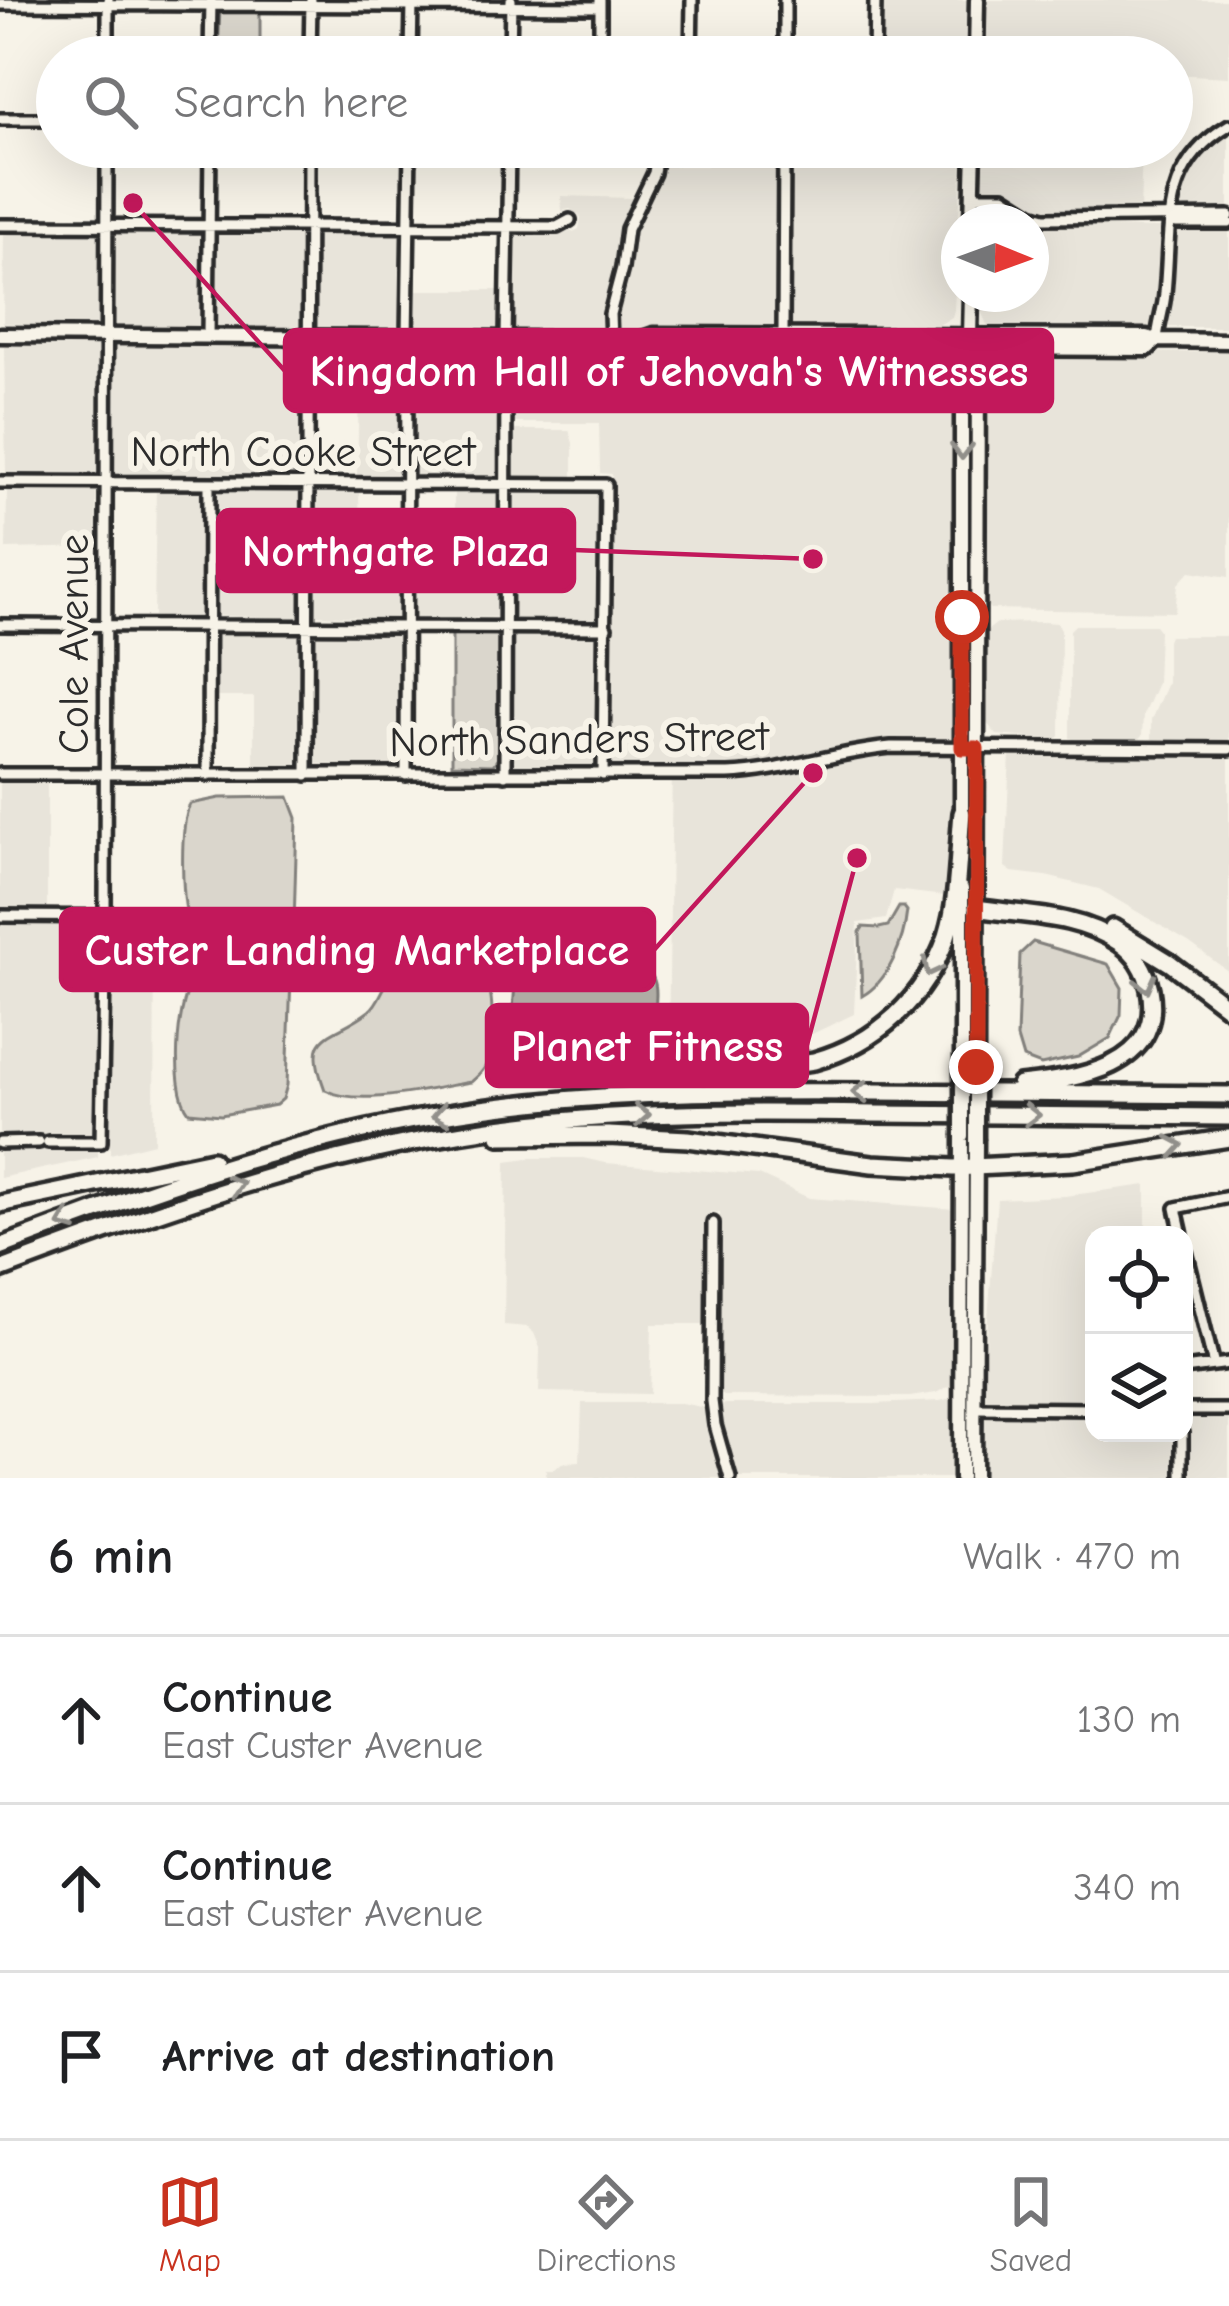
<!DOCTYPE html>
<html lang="en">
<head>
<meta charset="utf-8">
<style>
  :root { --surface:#fff; --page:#f2f2f2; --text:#202124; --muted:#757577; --line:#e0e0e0; --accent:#c8321e }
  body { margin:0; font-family:"Comic Neue",sans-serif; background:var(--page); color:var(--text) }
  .controls { position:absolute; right:36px; bottom:36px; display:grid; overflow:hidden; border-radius:24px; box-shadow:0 12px 48px #0002 }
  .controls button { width:108px; height:108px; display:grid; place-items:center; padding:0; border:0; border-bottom:3px solid var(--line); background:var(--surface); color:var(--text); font:60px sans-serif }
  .compass { position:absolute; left:941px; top:204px; width:108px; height:108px; border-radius:50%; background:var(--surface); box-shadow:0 12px 48px #0002; rotate:91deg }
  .stop { position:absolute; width:36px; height:36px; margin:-27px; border:9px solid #c8321e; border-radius:50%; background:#fff }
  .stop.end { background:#c8321e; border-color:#fff; box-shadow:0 3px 12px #0008 }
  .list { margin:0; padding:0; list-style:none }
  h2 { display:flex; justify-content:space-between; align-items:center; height:156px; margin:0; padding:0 48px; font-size:51px }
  h2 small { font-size:39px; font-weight:400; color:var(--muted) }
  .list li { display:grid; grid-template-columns:78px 1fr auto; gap:36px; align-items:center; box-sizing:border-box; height:168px; padding:0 48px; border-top:3px solid var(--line) }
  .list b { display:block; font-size:45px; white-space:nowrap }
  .list p { margin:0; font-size:39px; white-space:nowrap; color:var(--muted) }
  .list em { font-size:39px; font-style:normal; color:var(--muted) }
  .icon { flex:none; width:66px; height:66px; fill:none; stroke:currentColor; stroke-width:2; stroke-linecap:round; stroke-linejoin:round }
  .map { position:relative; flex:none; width:1229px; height:1478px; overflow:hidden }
  .search { position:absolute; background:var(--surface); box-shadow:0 12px 48px #0002; left:36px; right:36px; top:36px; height:132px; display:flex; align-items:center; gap:30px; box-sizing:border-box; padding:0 42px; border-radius:66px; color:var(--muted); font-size:45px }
  .sheet { height:660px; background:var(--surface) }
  nav { display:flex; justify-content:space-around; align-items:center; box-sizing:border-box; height:168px; border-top:3px solid var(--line); background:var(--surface); font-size:33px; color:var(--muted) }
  nav a { display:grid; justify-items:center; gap:6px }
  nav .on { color:var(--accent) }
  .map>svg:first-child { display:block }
  .built { fill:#e8e4da }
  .green { fill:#dad6cc; stroke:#82807c; stroke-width:3 }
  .water { fill:#afaca4; stroke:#7a7874; stroke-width:3 }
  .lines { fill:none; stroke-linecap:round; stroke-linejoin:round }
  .minor-casing { stroke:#2b2b2b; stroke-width:18 }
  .major-casing { stroke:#2b2b2b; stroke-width:21 }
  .highway-casing { stroke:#2b2b2b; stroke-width:24 }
  .minor { stroke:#f7f3e8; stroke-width:9 }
  .major { stroke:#f7f3e8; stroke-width:12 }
  .highway { stroke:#f7f3e8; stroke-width:15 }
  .major-bridge-casing { stroke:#2b2b2b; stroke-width:21; stroke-linecap:butt }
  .major-bridge { stroke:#f7f3e8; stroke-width:12 }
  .oneway { stroke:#918f8a }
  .route { stroke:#c8321e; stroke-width:15 }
  .labels { text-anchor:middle; stroke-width:12; stroke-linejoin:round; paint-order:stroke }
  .street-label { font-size:42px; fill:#2b2b2b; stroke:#f7f3e8 }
  .leader { fill:none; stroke:#c2185b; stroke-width:4.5 }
  .callout-dot { fill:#c2185b; stroke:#f7f3e8; stroke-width:4.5 }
  .callout { fill:#c2185b; stroke:#c2185b; stroke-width:4.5 }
  .callout-label { font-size:45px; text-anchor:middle; font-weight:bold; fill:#fff }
</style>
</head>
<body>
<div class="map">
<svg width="1229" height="1478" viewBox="0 0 1229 1478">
  <rect width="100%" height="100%" fill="#f7f3e8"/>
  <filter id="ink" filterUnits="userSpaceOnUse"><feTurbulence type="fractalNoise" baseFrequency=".00833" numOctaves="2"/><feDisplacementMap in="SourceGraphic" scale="24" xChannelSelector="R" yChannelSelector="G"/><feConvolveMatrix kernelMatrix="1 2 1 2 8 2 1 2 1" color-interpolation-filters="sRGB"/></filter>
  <g filter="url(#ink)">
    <!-- built -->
    <path class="built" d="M880,0h90l-1,57h-90z
      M984,0h245v77l-57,-3v-17h-189z
      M1229,131v82l-52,-2 -2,-4 8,-26 13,-22z
      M708,147h71l-1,185h-162l1,-25 16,-81 22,-41 7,-19h45z
      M790,147h173l-9,163 -2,7 -20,12 -26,3 -117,-1 -3,-4z
      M982,147h160l-2,66h-93l-16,-5 -11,-9 -33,-9 -5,-7z
      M561,196l72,2 -14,36 -3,31 -12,39 -1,26 -2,2h-85l-4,-4 2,-94 59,-2 6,-3 2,-12 -11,-8 -8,2z
      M987,204h15l33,19 12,3 113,2v75l-8,26 -2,3h-155l-7,-5 -7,-16 -2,-17h52v-72h-50l1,-14z
      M1229,225v102h-62l5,-28 2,-73z
      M4,229l97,1v97l-98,-4z
      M117,231l85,2 -1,95 -88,-1v-93z
      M217,233l85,1v95l-87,-1z
      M399,233l3,2 -1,94 -3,2 -85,-3 3,-94z
      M413,290h88l-2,40h-84l-2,-2z
      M4,346h97l-1,131 -94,-3z
      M114,346l188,2 -2,126 -188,1z
      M314,346l85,2v126h-42l2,-83 -44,-2z
      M415,348h83l2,3 -2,124 -81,1 -3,-3z
      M517,349l321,3 27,4 76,1 12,11 4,20 -3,410 -9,98 -51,-6 -8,29 -28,4 -4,91 -80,38 -106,-2 4,-285h-61l1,-291 -12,-1 -1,-50h-85l-2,-2v-68z
      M1229,352v225l-39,-6 -12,13 -3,28 -185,-3 -8,-11 1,-223 5,-13 10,-6 20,-3z
      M511,430h58l4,13v34l-62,-1z
      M297,486l4,3 -1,126 -4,3 -79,-2 -2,-126z
      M512,487l85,5v126h-86z
      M156,488l44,1 3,2 -4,126 -45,-1z
      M317,488h42l1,49 39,2 1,75 -3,4 -84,-3 1,-122z
      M7,489l89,1 1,57 -91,2z
      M454,489h43l3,4 -3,124 -81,2 -4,-8 2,-71 40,-1z
      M1044,622l13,1 4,6 -1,107 -4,4 -59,-5 -11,-13 -3,-12 1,-77 13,-10z
      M1075,625h80l4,5 -2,53 -14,32 -1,21 -5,5 -63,-1 -4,-2v-108z
      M221,630l81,1 -2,129 -5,6h-41v-69h-40v-62z
      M317,631l82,1 1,130 -4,5 -83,-3v-121l1,-9z
      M514,633h83v131l-6,3 -77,-1z
      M1169,636h60v105h-74l-4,-3v-18l16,-37v-42z
      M1039,751l190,2v219l-39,-29 -91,-54 -53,-13 -34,-4 -7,-5 5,-114z
      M47,778v132h-47v-131z
      M0,920h93l5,9v228l-98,21z
      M116,923l39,2 -1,218 -44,11 2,-228z
      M529,1158h54l22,5 154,12 50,23 146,11 2,56 -6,120 -15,8 -26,4 -186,-1 -4,-3v-180l-10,-1 -4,112h-54l-2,70 -111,-2 1,-44 -6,-15 -7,-6 -23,-2 2,-164z
      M1146,1185v50h-52v167l-112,-2 15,-201 68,-3z
      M955,1397l-3,81h-215l-11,-30 -8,-33 2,-8 5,-3h148l67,-3z
      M582,1403h99l25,5 6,36 13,34h-179v-9h9l7,-6 18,-1z
      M985,1414l109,1v18h84v45h-200l2,-62z
      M1229,1415v63h-43l2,-61z"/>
    <!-- green -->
    <path class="green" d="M220,8h40v49h-42z
      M452,631h41l6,8 -1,119 -5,7 -41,-1z
      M289,797l8,21 -3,107c-6,6 -6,9 -16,10 -6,0 -13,-3 -19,-3 -22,-3 -48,7 -68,-2 -10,-25 -12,-102 -1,-126l30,-6z
      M899,907h5l3,4c-3,30 -18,70 -45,85l-2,-64 3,-5 16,1 9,-2z
      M1033,942l75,22 14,24 -1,27 -11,23 -32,19 -37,8 -18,-7 -6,-20 3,-84z
      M268,956l13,8 10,13 -4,108 -4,14 -7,6 -55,10 -32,-3c-20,-24 -13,-126 13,-144 18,-12 45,-11 66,-12z
      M483,970c12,20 12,77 2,97 -4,7 -8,10 -14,15 -40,6 -109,26 -146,8 -23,-61 6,-50 44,-79 10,-8 13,-22 21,-33 29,-10 63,-8 93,-8z"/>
    <!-- water -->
    <path class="water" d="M638,965c8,4 11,4 15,13 7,12 0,57 -9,68 -4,5 -10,7 -17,10l-111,21 -10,-2 -3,-9 9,-45 4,-48 6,-5z"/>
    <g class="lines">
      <defs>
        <path id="minor" d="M785,0v57
          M0,4l600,3
          M108,57v-57
          M210,57l1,-57
          M310,57l1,-57
          M411,57l1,-55
          M510,57l1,-57
          M600,57v-57
          M691,57l1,-57
          M874,57l1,-57
          M0,119h57
          M973,196h31l28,18 13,4 184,-2
          M1168,218l8,5h53
          M0,225l557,2 13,-7
          M783,335l1,-188
          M208,337l2,-190
          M611,340l-1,-26 12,-46 5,-39 27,-56 4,-26
          M1157,340c1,-16 7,-31 8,-47 7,-69 -6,-126 64,-168
          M0,482l606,3 -3,290
          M0,625l606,3
          M0,774h728c55,-2 107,-22 163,-27l338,2
          M208,775l1,-292
          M307,775l2,-628
          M406,775l1,-437 3,-191
          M505,775l1,-436 3,-192
          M0,916l156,1
          M48,1142h53l4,-225 2,-770
          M0,1143l39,-1
          M713,1223l-1,178 3,24 15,53
          M1182,1235l-6,-27 53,-11
          M1184,1243l30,122
          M1184,1369l45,-6
          M974,1408l120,1
          M1184,1410h45
          M1182,1433v45"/>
        <path id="major" d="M976,57l1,-57
          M972,222l2,-75
          M0,335l640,5 14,-5 493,2 10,3 72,1
          M970,336l8,11 -2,720
          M641,341l12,5 494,3 10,-9
          M962,821v-456l1,-18 7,-11 1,-42
          M962,1068v-179
          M961,1478l1,-342
          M974,1478l2,-338"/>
        <path id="highway" d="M976,908c49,8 101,6 144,35 16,11 26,27 30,46 15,79 -74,90 -130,96
          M1113,928l57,35 59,45
          M659,1084l155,-23c63,-18 111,-62 133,-125 12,-38 11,-83 15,-123
          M500,1136l108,-1 80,4 184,25 82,4 119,-6 156,-24
          M0,1204l212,-44
          M0,1247c143,-55 285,-106 436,-131 145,-25 290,-25 437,-24 119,1 237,2 356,3
          M0,1270c164,-62 315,-116 490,-141 127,-18 255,-17 383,-15 119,1 237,2 356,3"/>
      </defs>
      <!-- minor casing -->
      <use href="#minor" class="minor-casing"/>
      <!-- major casing -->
      <use href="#major" class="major-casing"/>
      <!-- highway casing -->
      <use href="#highway" class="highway-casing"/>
      <!-- minor -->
      <use href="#minor" class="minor"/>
      <!-- major -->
      <use href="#major" class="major"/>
      <!-- highway -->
      <use href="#highway" class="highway"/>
      <defs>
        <path id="major-bridge" d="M976,1067v73
          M962,1136v-68"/>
      </defs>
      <!-- major-bridge casing -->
      <use href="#major-bridge" class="major-bridge-casing"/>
      <!-- major-bridge -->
      <use href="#major-bridge" class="major-bridge"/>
    </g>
    <!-- one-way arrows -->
    <defs><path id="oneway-chevron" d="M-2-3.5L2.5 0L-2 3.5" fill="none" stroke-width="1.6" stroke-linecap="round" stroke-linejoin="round" transform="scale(3)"/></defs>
    <g class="oneway">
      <use href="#oneway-chevron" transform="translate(962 451) rotate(90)"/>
      <use href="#oneway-chevron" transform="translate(931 968) rotate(117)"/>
      <use href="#oneway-chevron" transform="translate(1146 984) rotate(76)"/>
      <use href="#oneway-chevron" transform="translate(860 1092) rotate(-180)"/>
      <use href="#oneway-chevron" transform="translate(440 1115) rotate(170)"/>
      <use href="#oneway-chevron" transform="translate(642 1115) rotate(-3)"/>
      <use href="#oneway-chevron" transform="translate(1032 1115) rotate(1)"/>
      <use href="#oneway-chevron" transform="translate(1175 1146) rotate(-10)"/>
      <use href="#oneway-chevron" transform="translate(236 1185) rotate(-17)"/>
      <use href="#oneway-chevron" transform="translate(66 1222) rotate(159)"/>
    </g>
  </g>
  <g class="lines" filter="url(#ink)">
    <!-- route -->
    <path class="route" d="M962,617v131h15l-1,319"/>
  </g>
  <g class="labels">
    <!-- street labels -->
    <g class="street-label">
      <text x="303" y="466">North Cooke Street</text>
      <text transform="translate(73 644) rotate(-90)" y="15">Cole Avenue</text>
      <text transform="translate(579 738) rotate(-1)" y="15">North Sanders Street</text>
    </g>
  </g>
  <!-- callouts -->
  <path class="leader" d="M133 203L285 371M813 559L574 550M813 773L654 950M857 858L807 1045"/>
  <g class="callout-dot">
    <circle cx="133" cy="203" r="12"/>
    <circle cx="813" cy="559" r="12"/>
    <circle cx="813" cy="773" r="12"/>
    <circle cx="857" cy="858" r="12"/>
  </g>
  <g class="callout">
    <rect x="285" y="330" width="767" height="81" rx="12"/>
    <rect x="218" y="510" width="356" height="81" rx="12"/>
    <rect x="61" y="909" width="593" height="81" rx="12"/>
    <rect x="487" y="1005" width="320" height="81" rx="12"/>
  </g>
  <g class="callout-label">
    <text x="669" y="386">Kingdom Hall of Jehovah's Witnesses</text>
    <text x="396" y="566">Northgate Plaza</text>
    <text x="357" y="965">Custer Landing Marketplace</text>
    <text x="647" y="1061">Planet Fitness</text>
  </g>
</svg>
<div class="controls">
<button><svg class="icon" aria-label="locate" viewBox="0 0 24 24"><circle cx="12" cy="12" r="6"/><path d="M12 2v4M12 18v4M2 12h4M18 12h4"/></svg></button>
<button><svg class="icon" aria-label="layers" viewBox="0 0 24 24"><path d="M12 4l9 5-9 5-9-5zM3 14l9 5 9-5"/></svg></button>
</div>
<svg class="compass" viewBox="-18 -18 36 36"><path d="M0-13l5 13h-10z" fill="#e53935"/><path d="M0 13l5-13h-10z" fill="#757577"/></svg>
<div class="stop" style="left:962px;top:617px"></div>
<div class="stop end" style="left:976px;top:1067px"></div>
<div class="search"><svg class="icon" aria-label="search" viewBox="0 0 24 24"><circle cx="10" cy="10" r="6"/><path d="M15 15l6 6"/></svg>Search here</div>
</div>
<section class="sheet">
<h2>6 min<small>Walk · 470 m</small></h2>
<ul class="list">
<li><svg class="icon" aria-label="ahead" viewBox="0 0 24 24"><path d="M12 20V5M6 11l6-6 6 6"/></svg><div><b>Continue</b><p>East Custer Avenue</p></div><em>130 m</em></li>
<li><svg class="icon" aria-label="ahead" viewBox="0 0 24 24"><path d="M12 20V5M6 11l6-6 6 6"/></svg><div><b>Continue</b><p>East Custer Avenue</p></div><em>340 m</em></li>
<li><svg class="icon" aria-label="arrive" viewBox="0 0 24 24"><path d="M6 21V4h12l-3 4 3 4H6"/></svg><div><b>Arrive at destination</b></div></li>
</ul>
</section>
<nav>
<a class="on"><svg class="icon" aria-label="map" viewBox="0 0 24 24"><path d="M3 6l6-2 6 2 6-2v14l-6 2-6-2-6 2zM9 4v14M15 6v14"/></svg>Map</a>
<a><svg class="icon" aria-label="directions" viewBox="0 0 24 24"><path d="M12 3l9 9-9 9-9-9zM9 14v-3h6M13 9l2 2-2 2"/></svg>Directions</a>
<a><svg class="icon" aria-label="saved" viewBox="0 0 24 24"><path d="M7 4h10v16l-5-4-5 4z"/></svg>Saved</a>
</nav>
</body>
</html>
